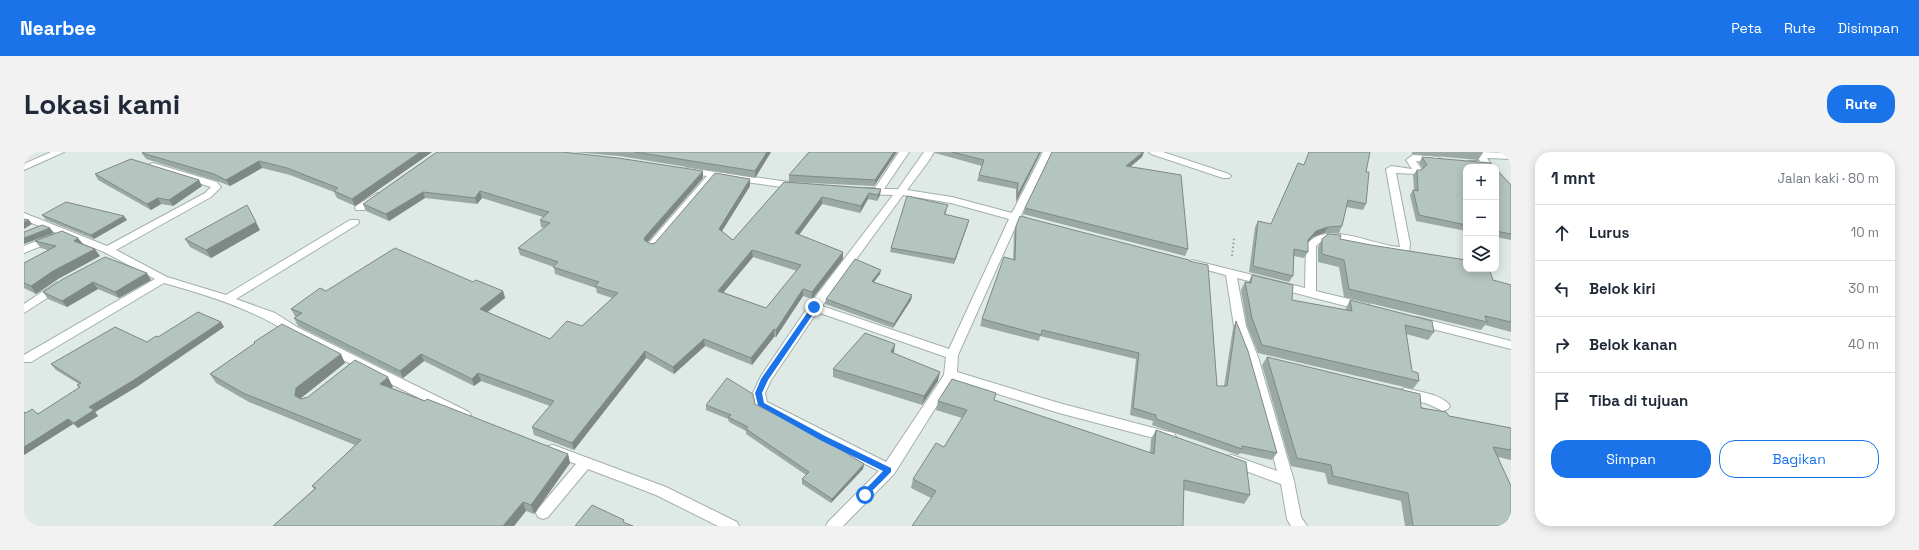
<!DOCTYPE html>
<html lang="id">
<head>
<meta charset="utf-8">
<style>
  :root { --surface:#fff; --page:#f2f2f3; --text:#1f2937; --muted:#747a83; --line:#e0e1e3; --accent:#1a73e8 }
  body { margin:0; font-family:"Space Grotesk",sans-serif; background:var(--page); color:var(--text) }
  .controls { position:absolute; right:12px; top:12px; display:grid; overflow:hidden; border-radius:8px; box-shadow:0 2px 10px #0003 }
  .controls button { width:36px; height:36px; display:grid; place-items:center; padding:0; border:0; border-bottom:1px solid var(--line); background:var(--surface); color:var(--text); font:20px sans-serif }
  .stop { position:absolute; width:12px; height:12px; margin:-9px; border:3px solid #1a73e8; border-radius:50%; background:#fff }
  .stop.end { background:#1a73e8; border-color:#fff; box-shadow:0 1px 4px #0008 }
  .list { margin:0; padding:0; list-style:none }
  h2 { display:flex; justify-content:space-between; align-items:center; height:52px; margin:0; padding:0 16px; font-size:17px }
  h2 small { font-size:13px; font-weight:400; color:var(--muted) }
  .list li { display:grid; grid-template-columns:26px 1fr auto; gap:12px; align-items:center; box-sizing:border-box; height:56px; padding:0 16px; border-top:1px solid var(--line) }
  .list b { display:block; font-size:15px; white-space:nowrap }
  .list em { font-size:13px; font-style:normal; color:var(--muted) }
  .actions { display:flex; gap:8px; padding:12px 16px }
  .actions a { flex:1; padding:9px 0; border:1px solid var(--accent); border-radius:16px; text-align:center; font-size:14px; color:var(--accent) }
  .actions .main { background:var(--accent); color:#fff }
  .icon { flex:none; width:22px; height:22px; fill:none; stroke:currentColor; stroke-width:2; stroke-linecap:round; stroke-linejoin:round }
  .map { position:relative; flex:none; width:1487px; height:374px; overflow:hidden; border-radius:16px }
  header { display:flex; align-items:center; gap:24px; box-sizing:border-box; height:56px; padding:0 20px; background:var(--accent); color:#fff }
  header strong { font-size:19px }
  nav { display:flex; gap:22px; margin-inline-start:auto; font-size:14px }
  .intro { display:flex; align-items:center; justify-content:space-between; box-sizing:border-box; height:96px; padding:0 24px }
  h1 { margin:0; font-size:28px }
  .button { padding:10px 18px; border-radius:16px; background:var(--accent); color:#fff; font-size:14px; font-weight:700 }
  main { display:flex; gap:24px; padding:0 24px }
  aside { flex:1; background:var(--surface); border-radius:16px; box-shadow:0 2px 10px #0003 }
  .map>svg:first-child { display:block }
  .lines { fill:none; stroke-linecap:round; stroke-linejoin:round }
  .street-casing { stroke:#a2b0ad; stroke-width:2 }
  .path { stroke:#81aba3; stroke-width:2; stroke-dasharray:1.5 2.5; stroke-linecap:butt }
  .street { fill:#fff; fill-rule:evenodd }
  .wall { fill:#9ba9a4; fill-rule:evenodd }
  .shaded-wall { fill:#7e8986 }
  .building { fill:#b4c4bf; stroke:#7e8986; fill-rule:evenodd }
  .route { fill:#1a73e8 }
</style>
</head>
<body>
<header>
<strong>Nearbee</strong>
<nav><a>Peta</a><a>Rute</a><a>Disimpan</a></nav>
</header>
<div class="intro"><h1>Lokasi kami</h1><a class="button">Rute</a></div>
<main>
<div class="map">
<svg width="1487" height="374" viewBox="0 0 1487 374">
  <rect width="100%" height="100%" fill="#dfe9e6"/>
  <g class="lines">
    <defs>
      <path id="street" d="M27,0h13l-40,18v-6z
        M875,0h10l-25,37h14l26,-37h10l-6,10 -21,28 45,7 60,16 31,-61h10l-32,63 6,4 -5,3 -4,-1 -60,134 -1,17 102,31 110,29 5,1 2,4 -2,4 -5,1 -110,-29 -106,-33 -59,94 -51,52h-17l2,-4 51,-51 -123,-63 -3,-15 8,-17 49,-72 83,-109 -29,-1 -5,-3 5,-3h11zM879,43l48,8 58,16 -60,130 -127,-43zM793,160l129,45 -2,18 -58,87 -119,-60 -2,-9 6,-13z
        M1125,0h14l66,22 2,2 -2,2h-6l-72,-24z
        M1457,0l30,1v6l-24,-1 4,6 -5,3 -17,-2 -2,-2 2,-2h11l-4,-6z
        M1389,3l25,2 5,3 -5,3 -22,-2 6,9 -5,4 -21,-1 14,71 -1,8 -12,1 -68,-13h-6l-7,6v45l53,13 2,3 -2,3 -4,1 -128,-33 9,48 12,31 36,124 7,36 6,9h-16l-4,-7 -6,-35 -54,-20 -2,-4 2,-4 5,-1 45,16 -31,-114 -12,-31 -8,-51 -38,-10 -1,-2 5,-3 113,28 1,-42c18,-28 67,0 94,1l-14,-78 5,-3 21,3 -6,-9z
        M129,11l64,19 4,5 -10,10 -95,53 51,27 59,18 124,-75h8l1,2 -1,2 -122,75 39,14 22,14 172,85 2,3 -2,3 -5,2 -5,-2 -170,-85c-37,-24 -82,-38 -125,-50l-133,79h-7v-7l131,-76 -51,-27 -80,-32v-7l83,33 98,-53 6,-6 -61,-19 -2,-2 2,-2z
        M664,16l108,15 5,3 -5,3 -80,-11 -61,71h-8l-1,-2 1,-2 60,-69 -22,-3 -2,-2 2,-2z
        M353,41l3,1 2,2 -2,2 -16,12h-8l-1,-2 1,-2z
        M28,83l5,3 -1,2 -32,13v-7z
        M33,130l6,4 -2,3 -37,24v-9z
        M1393,165l94,24v8l-98,-25 -2,-3 2,-3z
        M1381,236c13,4 38,6 45,18l-2,3 -5,2 -15,-7 -28,-8 -1,-3 1,-3z
        M529,293l113,42 71,35 2,4h-21l-62,-31 -68,-26 -40,48 -5,2 -5,-2 -2,-4 2,-4 38,-45 -28,-10 -2,-4 2,-4z"/>
    </defs>
    <!-- street casing -->
    <use href="#street" class="street-casing"/>
    <!-- path -->
    <path class="path" d="M1208,104l2,-18"/>
    <!-- street -->
    <use href="#street" class="street"/>
  </g>
  <!-- wall -->
  <path class="wall" d="M120,0h288l-77,54 -18,-8 -3,-6 -44,-17 -28,-7 -32,18 -13,-5 -71,-22 -4,-6z
    M413,0l266,26 -56,64 4,2 4,-1 95,-64v7l-28,45 11,9 51,-58 97,7 -1,6 -3,6 -9,-2 -8,14 -38,-9 -23,31 44,17v7l-31,40 -9,-3 -27,41h-2l-22,28 -47,-19 -31,28 -28,-16 -72,92 -40,-15 -2,-8 18,-21 -69,-25 -7,5 -50,-25 -21,17 -105,-52 -4,-8 3,-1 -2,-1 -4,-7 35,-18 147,-9 30,9 2,7 -17,14 62,27 32,-13 30,-28 -15,-5 -1,-5 -41,-14 -1,-7 -34,-12 -2,-7 26,-20 -3,-1 -1,-7 3,-3 -61,-19 -5,6 -52,-6 -36,23 -23,-10 -3,-7zM729,105l44,14 -31,37 -43,-16z
    M549,0h198l-16,26 -136,-22z
    M785,0h88l-23,34 -85,-4v-7z
    M910,0h107l-25,50v-13l-39,-8 5,-15 -47,-13z
    M1388,0h71v1l-5,7 -66,-6z
    M1118,5l-12,10 58,82 -3,7 -162,-42 2,-6z
    M1398,5l44,10v64l-50,-10 -6,-26 3,-5h1l-1,-15 4,-5h4l2,-1 -4,-6z
    M1274,11l5,2 63,7v32l-3,6 -17,-3 -4,19 -3,7h-15l-11,4 -5,5v10l-4,6 -10,-2 -1,20 -4,6 -40,-10 6,-45 3,-6 13,3z
    M1472,17l15,16v55l-15,-3z
    M71,22l107,12 -29,20 -12,-2 -10,6 -53,-30z
    M923,58l-2,5 23,9 -14,40 -64,-12 1,-4z
    M18,63l85,5 -33,19 -48,-19z
    M992,74l201,160h7l9,-58 3,-7 41,132 -5,7 -32,-7 -2,2 -86,-30 1,-4 -23,-6 6,-56 -96,-23 -1,5 -59,-15 2,-7 31,-59 1,-27z
    M236,78l-49,28 -21,-11 -5,-8z
    M54,86l4,6 18,12 -42,23 -22,15 -12,-6v-25l24,-13 -7,-2 -6,-7z
    M1298,87h18l171,46v47l-26,-7 -4,5 -137,-33 -5,-30 -21,-5v-15z
    M856,122l-6,8 38,13 -1,5 -18,28 -68,-24 1,-5z
    M1228,123l40,25 54,10v-2l4,-8 84,32 -6,8 -22,-6 6,37 7,10 -6,8 -155,-36 -11,-27 -6,-36 4,-8 3,1z
    M39,127l88,1 -32,18 -21,-9 -31,18 -19,-8 -5,-7z
    M197,170l3,5 -86,59 -43,26 3,4 -20,12 -5,-4 -49,31v-43l2,1 12,1 41,-26 -2,-3 2,-1 -23,-14 -5,-6 96,-22 11,-5z
    M230,190l91,21 -44,35v1l92,-12 -2,1 177,66 2,9 -36,51 -8,-3 -12,15h-241l41,-37 -2,-3 43,-41 -106,-43 -33,-19 -6,-9 45,-31z
    M870,201l44,28 -16,24 -89,-28v-8z
    M1243,205l182,59 62,12v32l-13,-3 13,69h-106l-4,-25 -73,-17 -3,-11 -34,-7 -29,-101z
    M970,248l156,53 1,-14 5,-9 94,65 -6,9 -60,-14 -253,8 -20,-10 2,-9 31,-32 18,-29 -26,-8 2,-9z
    M731,252l109,60 -1,5 -32,34 -29,-19v-5l4,-4 -60,-41v-3l-17,-9 -1,-3 -22,-9v-5z"/>
  <!-- shaded-wall -->
  <path class="shaded-wall" d="M0,0h8l1,1 -9,4z
    M396,0h12l-77,54 -3,-7z
    M743,0h4l-16,26v-7z
    M870,0h3l-23,34 1,-6z
    M1016,0h1l-25,50 1,-6z
    M1119,0h1l-2,5 -18,15 2,-6z
    M235,9l3,7 -32,18 -4,-6z
    M679,19v7l-57,66 -2,-4 1,-3z
    M726,27v7l-31,50v-7z
    M175,28l3,6 -29,20 -4,-6z
    M857,37l-1,6 -3,6 1,-6z
    M456,39l2,7 -5,6 -2,-6z
    M399,40l2,6 -36,23 -3,-7z
    M845,41l-1,6 -8,14 1,-7z
    M798,45v7l-27,36v-7z
    M134,46l3,6 -10,6 -4,-6z
    M100,64l3,4 -33,19 -3,-4z
    M5,68l3,4 -8,5v-7z
    M945,68l-1,4 -14,40 1,-5z
    M232,70l4,8 -49,28 -5,-8z
    M1304,75l-4,6 -11,4 -9,9 4,-6 8,-9z
    M26,76l4,5 -30,11v-6z
    M54,86l6,7 -10,-4z
    M71,97l5,7 -42,23 -22,15 -5,-8 22,-15z
    M728,98l1,7 -34,41 -1,-7z
    M819,100v7l-31,40v-7z
    M857,118l-1,4 -9,11 1,-4z
    M123,121l4,7 -32,18 -4,-6z
    M69,130l5,7 -31,18 -5,-6z
    M779,137v7l-27,41v-7z
    M479,139l2,7 -23,18 -2,-7z
    M888,143l-1,5 -18,28 1,-4z
    M197,170l3,5 -86,59 -43,26 3,4 -20,12 -4,-5 15,-16z
    M750,177v8l-22,28 -1,-7z
    M680,187l1,7 -31,28 -1,-7z
    M871,192l-1,9 -3,-1z
    M621,199l1,7 -72,92 -2,-7z
    M317,202l4,9 -44,35v7l-6,-9 1,-8z
    M397,202l3,7 -21,17 -3,-7z
    M916,220l-2,9 -16,24 2,-9z
    M454,221l3,8 -7,5 -2,-7z
    M364,225l5,10 -9,6 -4,-9z
    M44,267l5,5 -49,31v-8z
    M544,302l2,9 -36,51 -3,-9z
    M840,312l-1,5 -32,34 1,-4z
    M499,350l3,9 -12,15h-11z"/>
  <!-- building -->
  <path class="building" d="M120,0h276l-68,47 -18,-8 4,-3 -51,-20 -28,-7 -33,19 -12,-6 -72,-21z
    M413,0h125l56,6 85,13 -58,66 -1,3 7,4 4,-1 60,-70 35,6 -31,50 14,11 51,-58 97,7 -3,6 -9,-2 -8,13 -39,-9 -27,36 48,19 -31,40 -9,-3 -27,41 -2,-1 -23,29 -47,-19 -31,28 -28,-16 -73,92 -40,-16 22,-26 -76,-28 -6,6 -51,-25 -21,17 -106,-53 8,-5 -11,-4 29,-21 6,3 69,-43 78,34 3,-2 27,11 -23,18 70,30 17,-18 15,5 36,-33 -23,-7 4,-4 -46,-15 5,-5 -40,-14 32,-25 -10,-3 9,-8 -69,-21 -5,7 -52,-6 -37,22 -23,-10zM728,98l49,15 -35,43 -48,-17z
    M611,0h132l-12,19z
    M785,0h85l-19,28 -86,-5z
    M928,0h88l-23,44 1,-13 -39,-8 5,-15z
    M1028,0h91l-17,14 55,9 7,74 -163,-41z
    M1285,0h61l-4,20h3l-3,32 -18,-4 -6,26 -14,1 -12,4 -8,9v12l-14,-3 -1,27 -40,-10 5,-45 13,3 27,-61 6,2z
    M1398,5l69,6 3,4h-28v58l-47,-10 -6,-25 5,1 -1,-21h4l6,-5z
    M107,7l68,21 -30,20 -11,-2 -11,6 -52,-30z
    M1472,17l15,16v49l-15,-3z
    M883,44l41,9 -4,9 25,6 -14,39 -64,-11z
    M42,50l58,14 -33,19 -49,-20z
    M223,53l9,17 -50,28 -21,-11z
    M996,64l169,44v1l19,4 9,121h10l9,-65 12,30 29,102 -35,-7v3l-86,-30v-4l-23,-7 6,-55 -97,-23 -1,5 -59,-16 22,-62 11,3 1,-34z
    M0,67l5,1 -5,2z
    M18,73l8,3 -26,10v-6z
    M38,79l16,7 -4,3 21,8 -42,22 -22,15 -7,-3v-20l32,-17 -21,-5z
    M1304,82l13,1 -1,4 31,6 95,15v9h23l4,11 18,5v37l-26,-6 2,6 -138,-33 -5,-29 -22,-6v-15z
    M81,105l42,16 -32,19 -22,-10 -31,19 -19,-9 20,-13z
    M831,107l26,11 -9,11 1,1 39,13 -18,29 -68,-25z
    M1228,123l41,10 -1,15 60,11 -2,-11 82,21 2,11 -29,-7 7,46 6,2 1,8 -157,-36 -10,-27 -7,-36 6,1z
    M174,160l23,10 -87,58 -45,27 5,3 -20,13 -6,-4 -44,28v-35l2,1 6,-4 6,5 42,-27 -3,-2 4,-2 -30,-19 64,-37 32,15 9,-6 2,1z
    M258,172l59,30 -45,34 -1,8 6,3 7,-2 47,-37 33,17 -8,7 45,17 2,-2 141,55 -37,51 -8,-3 -20,24h-230l43,-38 -4,-2 49,-46 -118,-47 -33,-19 45,-31 -1,-1z
    M841,181l30,11 -4,8 49,20 -16,24 -91,-27z
    M1243,205l153,37 1,14 25,4 3,4 62,12v22l-18,-3 18,39v40h-98l-5,-33 -75,-17 -2,-11 -34,-7z
    M703,226l26,16 2,10 70,36 39,24 -32,35 -30,-20 7,-7 -63,-43 2,-2 -20,-10 3,-2 -25,-10z
    M928,227l44,14 -2,7 160,54 2,-24 90,32 4,33 -66,-15 -1,46h-271l24,-35 -23,-12 23,-36 8,4 23,-37 -29,-9z
    M568,353l32,15 -1,2 10,4h-58z"/>
  <!-- route -->
  <path class="route" d="M788,154l6,1 -50,73 -6,13 2,10 61,33 66,32v4l-26,26 -3,-1v-4l21,-22 -63,-31 -62,-35 -3,-12 6,-14z"/>
</svg>
<div class="controls">
<button>+</button>
<button>−</button>
<button><svg class="icon" aria-label="layers" viewBox="0 0 24 24"><path d="M12 4l9 5-9 5-9-5zM3 14l9 5 9-5"/></svg></button>
</div>
<div class="stop" style="left:841px;top:343px"></div>
<div class="stop end" style="left:790px;top:155px"></div>
</div>
<aside>
<h2>1 mnt<small>Jalan kaki · 80 m</small></h2>
<ul class="list">
<li><svg class="icon" aria-label="ahead" viewBox="0 0 24 24"><path d="M12 20V5M6 11l6-6 6 6"/></svg><div><b>Lurus</b></div><em>10 m</em></li>
<li><svg class="icon" aria-label="left" viewBox="0 0 24 24"><path d="M17 20v-9H6M10 6l-5 5 5 5"/></svg><div><b>Belok kiri</b></div><em>30 m</em></li>
<li><svg class="icon" aria-label="right" viewBox="0 0 24 24"><path d="M7 20v-9h11M14 6l5 5-5 5"/></svg><div><b>Belok kanan</b></div><em>40 m</em></li>
<li><svg class="icon" aria-label="arrive" viewBox="0 0 24 24"><path d="M6 21V4h12l-3 4 3 4H6"/></svg><div><b>Tiba di tujuan</b></div></li>
</ul>
<div class="actions"><a class="main">Simpan</a><a>Bagikan</a></div>
</aside>
</main>
</body>
</html>
